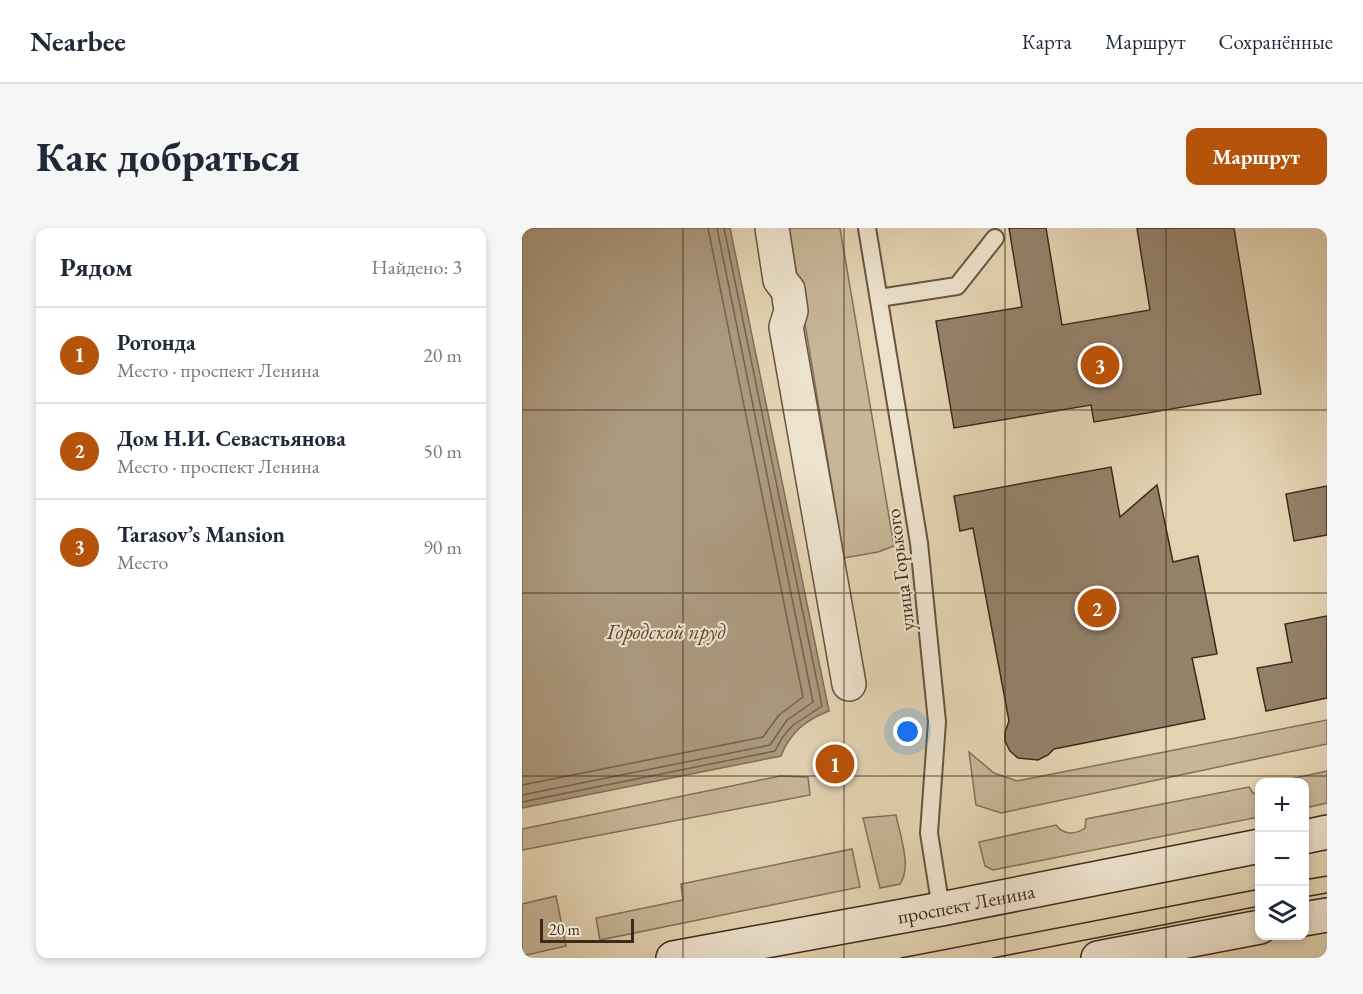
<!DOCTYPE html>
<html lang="ru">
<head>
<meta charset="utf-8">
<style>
  :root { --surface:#fff; --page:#f6f6f7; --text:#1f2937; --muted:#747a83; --line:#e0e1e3; --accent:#b45309 }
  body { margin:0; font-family:"EB Garamond",serif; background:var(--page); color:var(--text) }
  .controls { position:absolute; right:18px; bottom:18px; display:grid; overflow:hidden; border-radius:12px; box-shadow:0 3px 9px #0003 }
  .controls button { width:54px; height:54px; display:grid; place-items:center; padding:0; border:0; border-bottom:2px solid var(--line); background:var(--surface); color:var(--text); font:30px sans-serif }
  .scale { position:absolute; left:18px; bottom:15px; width:94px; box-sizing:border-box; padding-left:6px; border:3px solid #3f291a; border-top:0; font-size:16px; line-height:21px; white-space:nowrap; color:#3f291a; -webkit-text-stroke:4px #ede2cd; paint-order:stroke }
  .you { position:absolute; left:386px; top:504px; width:21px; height:21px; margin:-15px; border:4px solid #fff; border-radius:50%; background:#1a73e8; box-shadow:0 0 0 9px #1a73e833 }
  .badge { display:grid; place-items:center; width:39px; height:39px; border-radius:50%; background:var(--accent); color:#fff; font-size:20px; font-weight:700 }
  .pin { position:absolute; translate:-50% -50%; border:3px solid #fff; box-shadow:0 2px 6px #0006 }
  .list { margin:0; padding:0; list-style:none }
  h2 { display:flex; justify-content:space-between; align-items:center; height:78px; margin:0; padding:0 24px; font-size:26px }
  h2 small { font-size:20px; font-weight:400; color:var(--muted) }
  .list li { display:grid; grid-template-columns:39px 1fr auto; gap:18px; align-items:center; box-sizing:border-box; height:96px; padding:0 24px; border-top:2px solid var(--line) }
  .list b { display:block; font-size:22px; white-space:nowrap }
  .list p { margin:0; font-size:20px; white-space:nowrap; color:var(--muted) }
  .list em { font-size:20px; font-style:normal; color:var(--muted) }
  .icon { flex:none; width:33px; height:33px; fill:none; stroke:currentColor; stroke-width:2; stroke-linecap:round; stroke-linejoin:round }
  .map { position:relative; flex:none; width:805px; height:730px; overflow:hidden; border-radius:12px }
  header { display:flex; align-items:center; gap:36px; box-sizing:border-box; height:84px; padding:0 30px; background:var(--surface); border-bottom:2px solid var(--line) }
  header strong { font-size:28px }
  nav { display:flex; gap:33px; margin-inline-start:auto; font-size:21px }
  .intro { display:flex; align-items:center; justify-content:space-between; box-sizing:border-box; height:144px; padding:0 36px }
  h1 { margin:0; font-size:42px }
  .button { padding:15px 27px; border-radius:12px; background:var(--accent); color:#fff; font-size:21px; font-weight:700 }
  main { display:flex; gap:36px; padding:0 36px }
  aside { flex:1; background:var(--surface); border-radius:12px; box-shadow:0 3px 9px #0003 }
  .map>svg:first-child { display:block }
  .green { fill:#c7b698; stroke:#837059; stroke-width:1.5 }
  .water { fill:#ab997e; stroke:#806c56; stroke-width:1.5 }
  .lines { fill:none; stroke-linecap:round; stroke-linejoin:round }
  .shore { stroke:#75614c; stroke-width:1.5 }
  .building { fill:#948169; stroke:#3f291a; stroke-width:1.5 }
  .lane-casing { stroke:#685440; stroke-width:20 }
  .street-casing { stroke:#685440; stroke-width:36 }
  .secondary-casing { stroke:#3f291a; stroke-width:36 }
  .lane { stroke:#ede2cd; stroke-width:16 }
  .street { stroke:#ede2cd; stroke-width:33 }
  .secondary { stroke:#ede2cd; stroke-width:33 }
  .tram { stroke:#3f291a; stroke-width:1.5 }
  .grid { fill:none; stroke:#3f291a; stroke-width:1.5; stroke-opacity:0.55 }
  .labels { text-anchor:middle; stroke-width:4.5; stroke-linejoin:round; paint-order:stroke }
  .street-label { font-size:20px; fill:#3f291a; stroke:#ede2cd }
  .water-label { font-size:21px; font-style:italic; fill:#5a4533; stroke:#ede2cd }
</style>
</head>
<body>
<header>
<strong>Nearbee</strong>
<nav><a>Карта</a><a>Маршрут</a><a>Сохранённые</a></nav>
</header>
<div class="intro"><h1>Как добраться</h1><a class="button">Маршрут</a></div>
<main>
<aside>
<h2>Рядом<small>Найдено: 3</small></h2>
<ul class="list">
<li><span class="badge">1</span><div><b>Ротонда</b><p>Место · проспект Ленина</p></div><em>20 m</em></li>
<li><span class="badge">2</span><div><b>Дом Н.И. Севастьянова</b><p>Место · проспект Ленина</p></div><em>50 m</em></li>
<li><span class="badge">3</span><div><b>Tarasov’s Mansion</b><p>Место</p></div><em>90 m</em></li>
</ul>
</aside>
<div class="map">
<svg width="805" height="730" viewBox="0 0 805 730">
  <rect width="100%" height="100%" fill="#e3d3b2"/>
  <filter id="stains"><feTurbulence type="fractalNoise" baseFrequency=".00333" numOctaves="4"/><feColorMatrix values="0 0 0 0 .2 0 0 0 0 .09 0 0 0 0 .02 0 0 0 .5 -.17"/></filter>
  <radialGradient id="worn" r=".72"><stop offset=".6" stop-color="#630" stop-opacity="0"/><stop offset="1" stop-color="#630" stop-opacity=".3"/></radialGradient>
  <!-- green -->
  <path class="green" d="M267,0h51l54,318 -16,6 -34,6z
    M805,492v24l-326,69 -25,-8 -7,-53 25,21 23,8z
    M805,543v32l-22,5 -1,-26h-27z
    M258,548l28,1 2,18 -288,55v-21z
    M727,559l4,6 6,2v22l-266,53 -8,-4 -6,-24 77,-17c7,10 19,10 29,3l1,-9z
    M374,587c4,20 16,52 4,69l-20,4 -17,-70z
    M330,621l8,38 -260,53 -4,-22 87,-18 -2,-16z
    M34,668l10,50 -44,10v-52z"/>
  <!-- water -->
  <path class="water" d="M0,0h208l99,483c-24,9 -39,22 -48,45l-259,52z"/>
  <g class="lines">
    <!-- shore -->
    <path class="shore" d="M0,557l241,-48 16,-22 24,-18 -95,-469
      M0,567l248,-50 17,-25 26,-18 -96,-474
      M0,574l253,-51 7,-13 10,-12 30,-20 -98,-478"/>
  </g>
  <!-- building -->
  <path class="building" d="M487,0h37l16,97 88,-15 -13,-82h97l27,166 -167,28 -3,-17 -137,23 -18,-107 86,-14z
    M589,239l9,50 37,-32 16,77 25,-6 19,98 -25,4 13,61 -151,30 -6,6 -10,5 -20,-2 -8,-7 -5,-10v-9l4,-11 -36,-193 -13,3 -6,-35z
    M805,258v49l-33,6 -8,-47z
    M805,388v82l-61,13 -9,-43 35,-6 -7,-38z"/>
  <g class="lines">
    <defs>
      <path id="lane" d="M345,0l52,315 18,179 -8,111 12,76
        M357,70l78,-12 38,-48"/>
      <path id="street" d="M250,0l8,52 8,10 3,21 -5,16 63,357"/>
      <g id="secondary">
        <path d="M782,609l23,-5"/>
        <path d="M782,691l23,-4"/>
        <path id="s1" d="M151,730l268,-49 319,-63"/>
        <path d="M576,730l162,-31"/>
      </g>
    </defs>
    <!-- lane casing -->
    <use href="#lane" class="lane-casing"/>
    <!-- street casing -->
    <use href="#street" class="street-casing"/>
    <!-- secondary casing -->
    <use href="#secondary" class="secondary-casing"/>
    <!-- lane -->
    <use href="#lane" class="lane"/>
    <!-- street -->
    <use href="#street" class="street"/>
    <!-- secondary -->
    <use href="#secondary" class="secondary"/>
    <!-- tram -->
    <path class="tram" d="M782,652l23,-4
      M782,669l23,-4
      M379,730l359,-69
      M471,730l267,-52"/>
  </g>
  <!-- grid -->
  <path class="grid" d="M161,0v730M322,0v730M483,0v730M644,0v730M0,182h805M0,365h805M0,548h805"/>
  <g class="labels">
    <!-- street labels -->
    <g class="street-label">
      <text transform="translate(378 342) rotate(-97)" y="7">улица Горького</text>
      <text dy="7" stroke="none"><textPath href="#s1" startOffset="298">проспект Ленина</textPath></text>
    </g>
    <!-- water labels -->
    <g class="water-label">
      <text x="144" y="411">Городской пруд</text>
    </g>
  </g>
  <rect width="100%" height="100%" filter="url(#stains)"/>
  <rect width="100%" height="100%" fill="url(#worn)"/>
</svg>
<div class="controls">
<button>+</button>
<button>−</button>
<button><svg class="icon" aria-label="layers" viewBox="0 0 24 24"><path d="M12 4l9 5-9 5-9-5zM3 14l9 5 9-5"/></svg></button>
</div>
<div class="scale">20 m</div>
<div class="you"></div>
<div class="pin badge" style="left:313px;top:536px">1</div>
<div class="pin badge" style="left:575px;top:380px">2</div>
<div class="pin badge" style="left:578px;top:137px">3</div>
</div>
</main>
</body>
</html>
